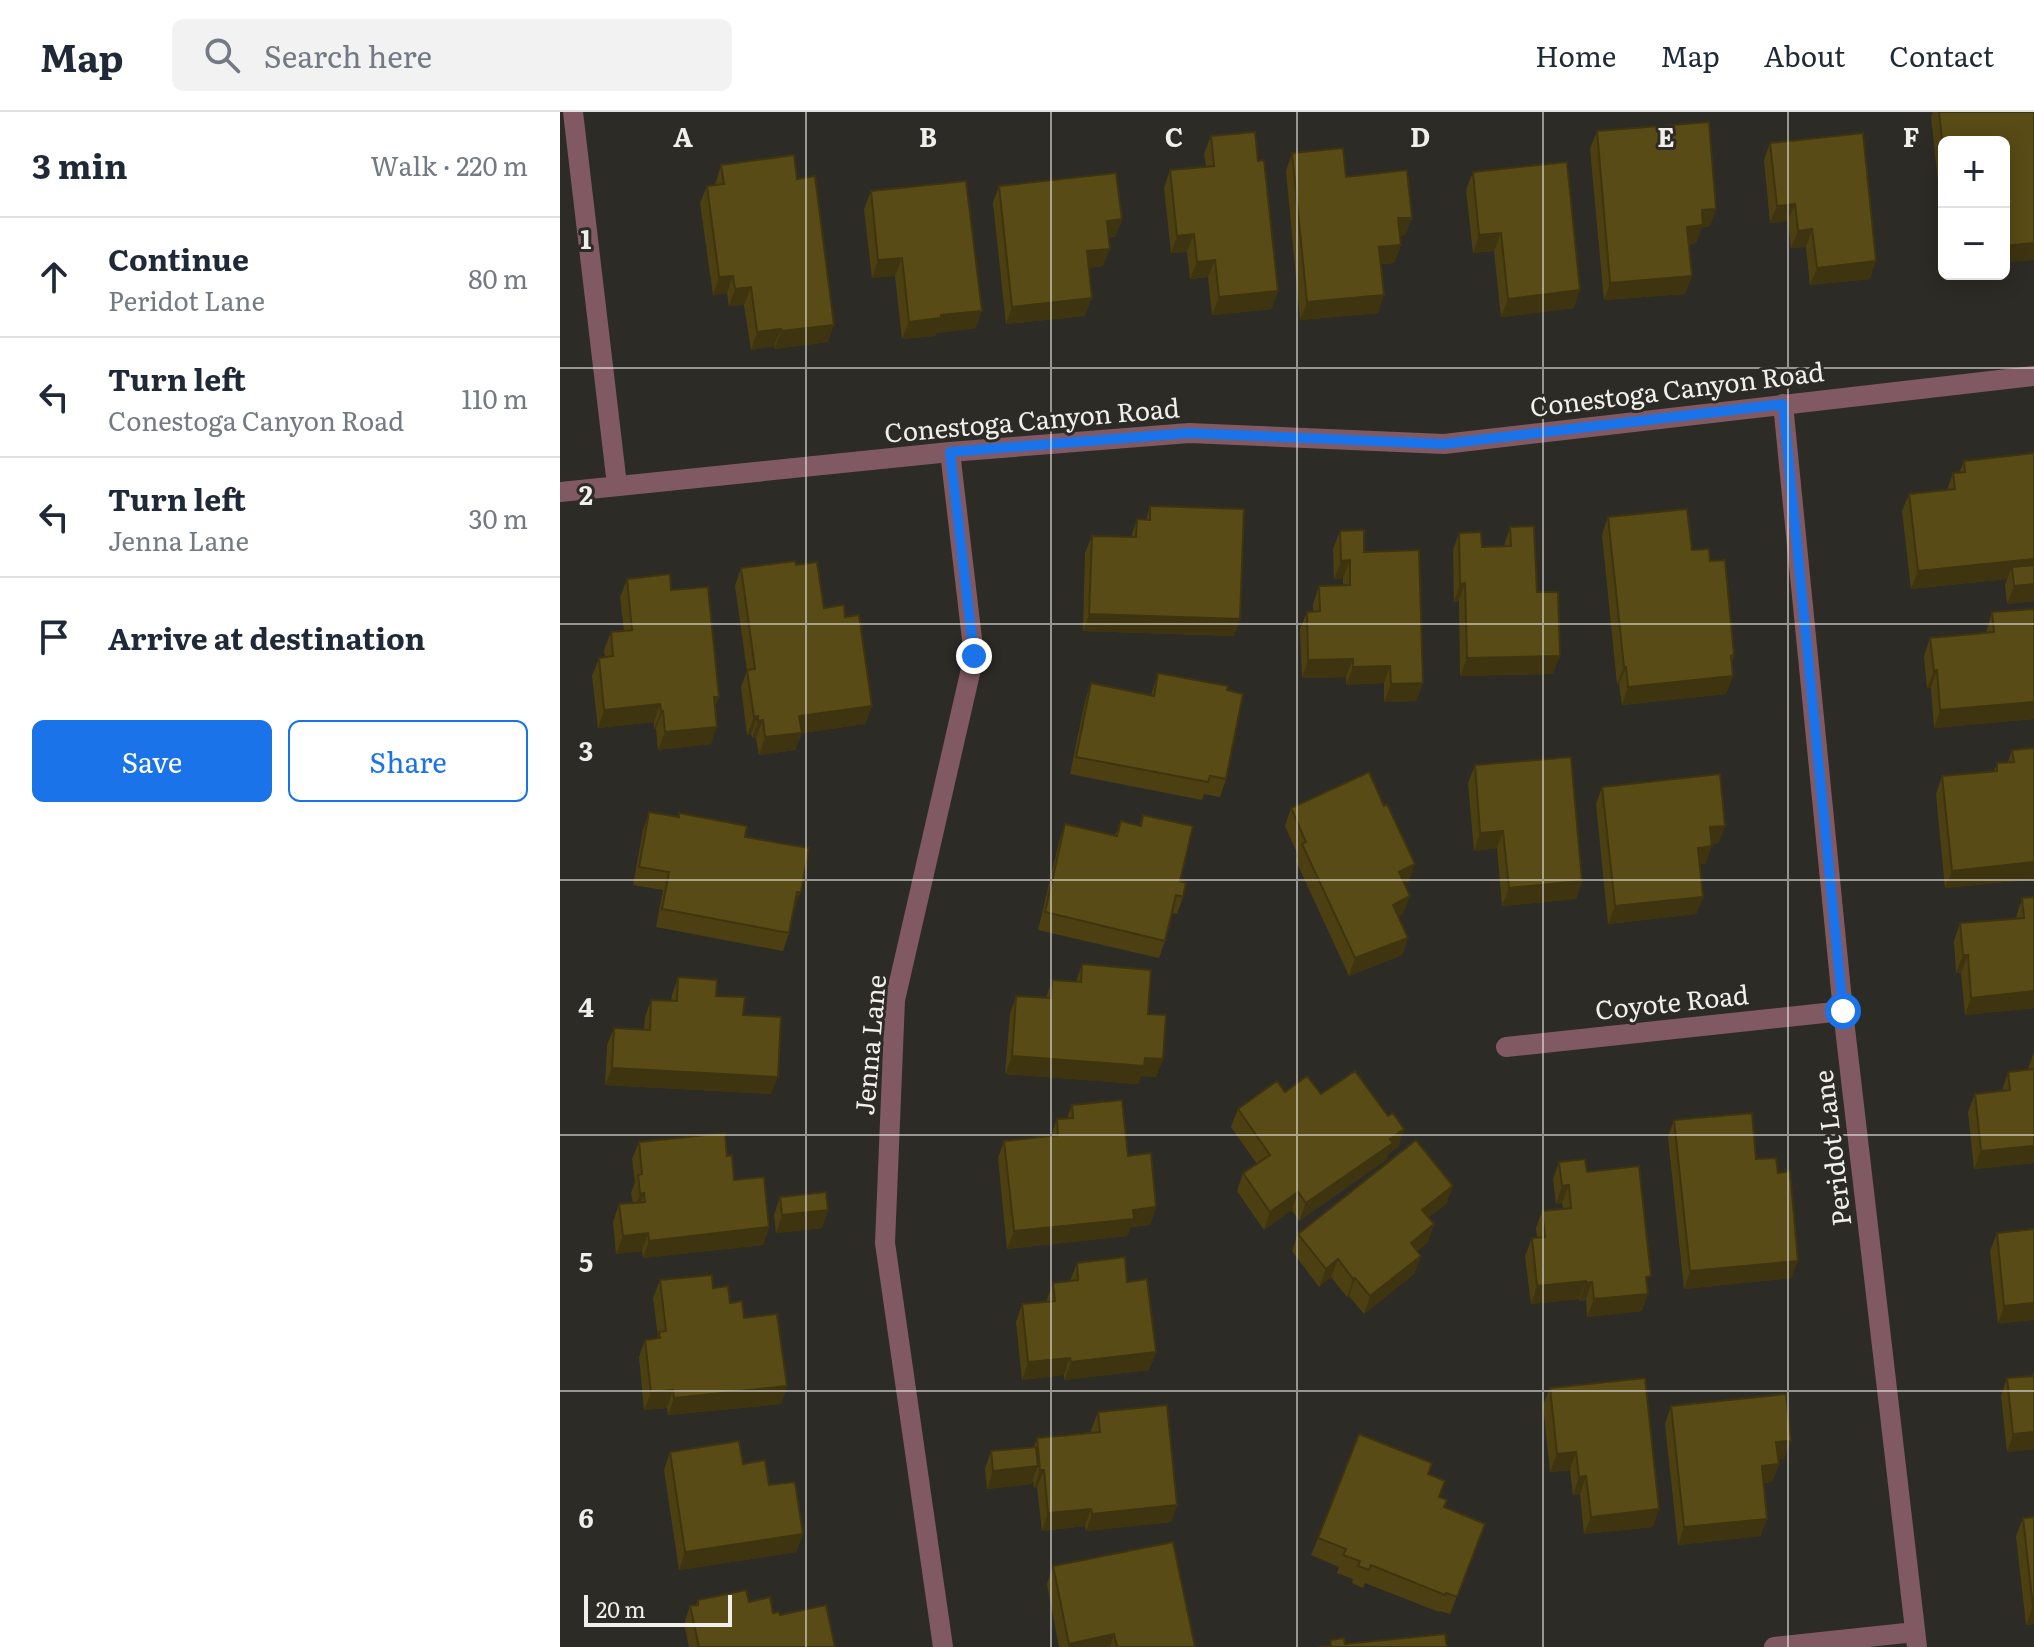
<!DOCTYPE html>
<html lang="en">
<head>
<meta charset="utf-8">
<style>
  :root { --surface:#fff; --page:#f2f2f3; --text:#1f2937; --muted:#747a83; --line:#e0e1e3; --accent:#1a73e8 }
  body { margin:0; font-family:Literata,serif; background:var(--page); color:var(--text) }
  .controls { position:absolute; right:24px; top:24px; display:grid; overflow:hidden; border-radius:12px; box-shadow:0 4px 20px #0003 }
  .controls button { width:72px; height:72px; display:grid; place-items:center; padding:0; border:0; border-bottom:2px solid var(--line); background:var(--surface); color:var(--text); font:40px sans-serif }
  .scale { position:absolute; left:24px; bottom:20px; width:148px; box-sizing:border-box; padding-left:8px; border:4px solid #f0efeb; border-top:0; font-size:22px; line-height:28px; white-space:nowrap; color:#f0efeb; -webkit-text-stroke:6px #2d2b25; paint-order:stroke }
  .stop { position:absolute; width:24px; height:24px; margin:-18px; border:6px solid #1a73e8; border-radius:50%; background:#fff }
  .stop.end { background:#1a73e8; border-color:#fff; box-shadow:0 2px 8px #0008 }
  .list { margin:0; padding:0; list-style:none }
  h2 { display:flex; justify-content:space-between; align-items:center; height:104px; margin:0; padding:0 32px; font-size:34px }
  h2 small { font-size:26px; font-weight:400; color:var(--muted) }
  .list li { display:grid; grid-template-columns:52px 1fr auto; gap:24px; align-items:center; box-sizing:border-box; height:120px; padding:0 32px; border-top:2px solid var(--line) }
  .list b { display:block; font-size:30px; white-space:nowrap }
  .list p { margin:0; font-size:26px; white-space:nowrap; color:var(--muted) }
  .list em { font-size:26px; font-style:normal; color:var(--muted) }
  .actions { display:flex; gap:16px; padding:24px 32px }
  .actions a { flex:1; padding:18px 0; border:2px solid var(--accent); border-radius:12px; text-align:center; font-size:28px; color:var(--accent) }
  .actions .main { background:var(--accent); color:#fff }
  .icon { flex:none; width:44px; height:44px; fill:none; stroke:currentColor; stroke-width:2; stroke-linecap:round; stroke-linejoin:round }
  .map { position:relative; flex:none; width:1474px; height:1535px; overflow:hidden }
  header { display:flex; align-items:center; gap:48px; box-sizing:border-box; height:112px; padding:0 40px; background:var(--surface); border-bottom:2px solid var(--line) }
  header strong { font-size:38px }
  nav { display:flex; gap:44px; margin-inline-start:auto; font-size:28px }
  .search { width:560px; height:72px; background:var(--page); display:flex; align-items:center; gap:20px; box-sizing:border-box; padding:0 28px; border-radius:12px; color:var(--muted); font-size:30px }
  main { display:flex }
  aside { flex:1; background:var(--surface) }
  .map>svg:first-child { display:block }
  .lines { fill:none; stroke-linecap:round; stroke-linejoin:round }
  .minor { stroke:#815962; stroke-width:20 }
  .wall { fill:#4c4012 }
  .shaded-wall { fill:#3e340f }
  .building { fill:#584b15; stroke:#3e340f; stroke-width:2 }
  .route { stroke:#1a73e8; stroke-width:10 }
  .grid { fill:none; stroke:#f0efeb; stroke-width:2; stroke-opacity:0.55 }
  .labels { text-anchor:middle; stroke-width:6; stroke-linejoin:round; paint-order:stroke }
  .street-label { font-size:26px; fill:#f0efeb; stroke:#2d2b25 }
  .grid-label { font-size:26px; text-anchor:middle; font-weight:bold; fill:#f0efeb; stroke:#2d2b25; stroke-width:6; stroke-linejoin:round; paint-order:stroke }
</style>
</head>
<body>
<header>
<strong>Map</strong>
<div class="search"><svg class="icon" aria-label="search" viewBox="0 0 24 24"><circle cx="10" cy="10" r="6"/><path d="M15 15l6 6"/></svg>Search here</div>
<nav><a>Home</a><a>Map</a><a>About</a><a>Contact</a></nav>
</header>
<main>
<aside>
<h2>3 min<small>Walk · 220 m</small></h2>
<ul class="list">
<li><svg class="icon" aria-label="ahead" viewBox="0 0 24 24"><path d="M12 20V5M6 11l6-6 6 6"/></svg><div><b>Continue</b><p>Peridot Lane</p></div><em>80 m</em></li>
<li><svg class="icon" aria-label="left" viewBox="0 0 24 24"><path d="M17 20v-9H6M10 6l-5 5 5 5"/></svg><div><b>Turn left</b><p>Conestoga Canyon Road</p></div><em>110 m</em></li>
<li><svg class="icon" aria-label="left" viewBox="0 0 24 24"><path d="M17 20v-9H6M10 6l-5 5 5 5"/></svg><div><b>Turn left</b><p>Jenna Lane</p></div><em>30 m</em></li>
<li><svg class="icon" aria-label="arrive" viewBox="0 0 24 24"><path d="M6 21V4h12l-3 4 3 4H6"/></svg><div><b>Arrive at destination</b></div></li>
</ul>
<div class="actions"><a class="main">Save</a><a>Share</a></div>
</aside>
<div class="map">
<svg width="1474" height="1535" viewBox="0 0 1474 1535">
  <rect width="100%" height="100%" fill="#2d2b25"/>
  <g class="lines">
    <!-- minor -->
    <path class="minor" d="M13,0l44,373
      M1223,292l60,607 74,636
      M0,380l390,-40 239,-19 255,11 590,-68
      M946,935l337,-36
      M383,1535l-58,-404 10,-243 79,-344 -24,-204
      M1214,1535l141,-15"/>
  </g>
  <!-- wall -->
  <path class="wall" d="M1373,0h101l-30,30h-60v77h-2l-11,-102z
    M1037,19l119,78 -6,17 -8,1 -6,16 -7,1 -4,50 -81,6 -14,-151z
    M651,24l61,173 -60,6 -4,-38 -18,2 -3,-27 -16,1 -7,-65 6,-18 36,-4 -2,-12z
    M1210,31l100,136 -60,6 -4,-38 -15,1 -3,-27 -18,2 -6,-63z
    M732,41l120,65 -7,17 -5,1 1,9 -7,18 -13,1 -3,49 -78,7 -14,-149z
    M161,53l76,14 31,163 -54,7v-3l-23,4 -7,-45 -15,1 -2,-13 -14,2 -13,-92 7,-17 8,-1z
    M913,60l101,136 -73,9 -7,-66 -21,2 -7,-63z
    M439,74l123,33 -7,18h-7l-5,29 -15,2 -3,48 -79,8 -13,-121z
    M311,79l105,137 -40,5 -1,3 -33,3 -7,-63 -23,2 -8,-69z
    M1404,349l70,140 -27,3 -2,-19 2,-6 -96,10 -9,-78 7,-17 38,-4 6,-17h6z
    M590,394l90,113 -6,17 -151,-5 2,-78 7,-17 39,1 6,-18 9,1z
    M1048,405l84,33 18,11 24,94 -2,7 1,14 -7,18 -104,11 -3,-21h-2l-15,-149z
    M950,415l27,65 16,82 -93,2 -1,-75 -5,1 -1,-52 6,-17 23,14 22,-1z
    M780,419l24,21 59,131 -7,18 -32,1v-19l-38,2v-8l-44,1 -2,-49 7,-17 6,-1v-7l6,-18 24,-1v-7l-9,1 -1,-30z
    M236,453l28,43 21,9 27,89 -7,18 -63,9 -7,17 -36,5 -3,-17h-4l-1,-4 -4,1 -6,-48 6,-16 -12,-85 6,-18z
    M67,467l44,11 44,118 -4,36 -53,6 -2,-22 -2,1v-7l-56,6 -6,-52 7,-18 6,-1 -1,-7 7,-18 13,-1 -4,-34z
    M1474,497v110l-100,9 -3,-40h-4l-3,-32 6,-18 56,-5 6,-21z
    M598,561l69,17 -1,89 -6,18 -16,-3 -2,6 -132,-26 15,-73 6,-18 60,12z
    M1474,636v131l-89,9 -9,-94 6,-18 52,-5 3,-8 11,-1 4,-12z
    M915,653l107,116 -6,18 -74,7 -5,-58 -23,3 -6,-68z
    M1042,675l117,56 -7,1 -7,20h-6l4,33 -7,17 -88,10 -12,-120z
    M731,696l118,74 -5,2 -1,30 -5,2 10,22 -6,17 -53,21 -53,-115 2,-6 -13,-29z
    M89,700l28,5 2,-4 66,24 49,73 -5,23 -6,18 -127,-24 7,-37 -30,-5 10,-55z
    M583,703l37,66 3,16 -6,17 -5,-1 -7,28 -6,17 -121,-28 21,-88 6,-18 50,11 6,-14 18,5z
    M1462,786l12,110 -69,7 -4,-42h-5l-2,-32 6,-18 56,-5z
    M522,852l66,50 15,45 -7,18 -15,-1 -3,8 -133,-10 5,-60 6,-18 30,2 6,-18 24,2z
    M118,865l38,19 27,19 28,79 -166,-9 2,-40 7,-17 30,1 1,-12 6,-17 20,1 1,-6z
    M1474,940v111l-60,6 -6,-57 7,-18 27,-3 6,-19 20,-3z
    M725,980l36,2 67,22 16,13 -6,18 -9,6 -3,7 -87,61 -7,-11 -28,20 -27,-39 6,-18 14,-9 -26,-37 7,-18z
    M512,993l56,51 28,51 -6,18 -19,2 -4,9 -120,13 -9,-91 6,-17 47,-5 6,-17 10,-1z
    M1114,1008l82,39 36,119 -108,11 -16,-152z
    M79,1030l88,14 7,24 35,47 -6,18 -120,13 -1,-7 -26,3 -3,-32 6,-18 14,-1 -2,-10 4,-11 -3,-23z
    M999,1050l28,10 60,114 -5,25 -55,6 -1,-17 -7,1v-2l-48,5 -6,-48 7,-18h5l-1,-10 6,-17 21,-3 -1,-5 -6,1 -3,-25z
    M893,1074l-7,18 -18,14v24l-11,9 4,5 -7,18 -50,40 -15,-18 -2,1 -16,-20 -12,10 -27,-36 6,-17z
    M220,1085l48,13 -6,18 -46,5 -2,-18z
    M1474,1117l-36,95 -8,-73 7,-18z
    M517,1151l50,19 29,70 -7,18 -85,10v-5l-42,5 -6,-58 6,-18 24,-2 7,-19 17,-2z
    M100,1168l53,8 17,15 14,15 43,68 -6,18 -113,11 -1,-7 -23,2 -5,-53 6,-17 12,-2 1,-2 -5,-38z
    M1474,1260v77l-27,3 -6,-56 6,-18 25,-2z
    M990,1276l103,139 -69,7 -4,-40 -7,1 -3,-25 -20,2 -7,-67z
    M1111,1294l113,53h-6l1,5 -7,18 -8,1 -3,53 -83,9 -13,-121z
    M538,1300l79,93 -6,17 -85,9 -1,-5 -43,5 -5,-44 -3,1 -1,-8 -2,4 -44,5 -2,-20 6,-18 43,-4 3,-9 55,-5 -1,-3z
    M110,1340l73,12 60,70 -7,18 -117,18 -15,-100z
    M868,1362l17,7 -6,16 8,3 -2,7 40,17 -35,90 -10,-3 -1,1 -74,-29 -2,5 -11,-5 1,-4 -16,-6 2,-6 -28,-12 7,-17z
    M1474,1405v107l-8,1 -10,-89 7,-18z
    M493,1454l142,81h-136l-12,-63z
    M138,1488l51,2 24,11 7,2 55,32h-146l-5,-23 6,-18 6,-1z"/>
  <!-- shaded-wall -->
  <path class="shaded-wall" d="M1235,92l-7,17 -18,2 7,-17z
    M1156,97l-6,17 -8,1 -6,16 -15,1 6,-17 15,-17z
    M838,106h14l-7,17 -13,1z
    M562,107l-7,18 -15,1 7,-17z
    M1252,117l-6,18 -15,1 7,-17z
    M941,121l-7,18 -21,2 6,-18z
    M634,122l-7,18 -16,1 6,-17z
    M1474,131v17l-30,3v-17z
    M841,133l-7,18 -21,2 6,-18z
    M550,137l-7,17 -23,3 7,-18z
    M342,146l-7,18 -23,2 6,-18z
    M655,148l-7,17 -18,2 7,-17z
    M1316,149l-6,18 -60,6 7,-17z
    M173,164l-6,17 -14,2 6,-18z
    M1132,164l-7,18 -81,6 6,-17z
    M191,175l-7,18 -15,1 6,-17z
    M1020,178l-6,18 -73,9 7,-18z
    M718,179l-6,18 -60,6 7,-18z
    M824,183l-6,18 -78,7 7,-18z
    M532,186l-7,18 -79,8 6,-17z
    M422,199l-6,17 -40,5 -1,3 -33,3 7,-17 32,-7z
    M274,213l-6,17 -54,7 7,-18z
    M221,217l-7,17 -23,4 6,-18z
    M1474,447v17l-22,-9 -5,12 -96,10 7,-18z
    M790,448l-7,18 -9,1 7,-18z
    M905,471l-6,18 -5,1 6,-18z
    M1474,472v17l-27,3 7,-18z
    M529,502l151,5 -6,17 -151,-5z
    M1000,544l-7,18 -93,2 7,-18z
    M793,547l-7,18 -44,1 6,-18z
    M830,554l-6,17 -38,2 7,-18z
    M1064,555h2l-7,17h-2z
    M1377,558l-6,18h-4l7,-17z
    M1173,564l-7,18 -104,11 6,-18z
    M863,571l-7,18 -32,1 7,-18z
    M154,585h5l-6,17z
    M1474,590v17l-100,9 6,-18z
    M100,592l-6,18 -56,6 6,-18z
    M312,594l-7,18 -63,9 -7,17 -36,5 6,-18 34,-21z
    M101,599h2l-7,17 -2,1z
    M198,604l-7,18 -4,1 7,-18z
    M203,608l-7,18h-4l6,-17z
    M157,615l-6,17 -53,6 7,-18z
    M1165,714l-6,17 -16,2 7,-18z
    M943,719l-6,17 -23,3 6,-18z
    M1152,734l-7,18 -14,1 7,-17z
    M1474,750v17l-89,9 7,-17z
    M855,752l-6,18 -16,8 6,-18z
    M1022,769l-6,18 -74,7 7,-18z
    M237,780h4l-7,18h-4z
    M850,784l-7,18 -17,8 7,-17z
    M1143,785l-7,17 -88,10 7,-18z
    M848,826l-6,17 -53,21 6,-18z
    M1403,843h5l-7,18h-5z
    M1474,879v17l-69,7 6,-17z
    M452,944l133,2 18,1 -7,18 -15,-1 -3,8 -133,-10z
    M52,956l166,9 -7,17 -166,-9z
    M844,1017l-6,18 -9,6 -3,7 -87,61 7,-18z
    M1474,1034v17l-60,6 7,-18z
    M1009,1073l-7,18 -6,1 6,-18z
    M893,1074l-7,18 -30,24 6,-18z
    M738,1080l-6,18 -28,20 6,-18z
    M84,1081l-6,18h-4l6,-17z
    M596,1095l-6,18 -19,2 -4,9 -120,13 7,-18 119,-21z
    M268,1098l-6,18 -46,5 6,-18z
    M874,1112l-6,18 -24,18 7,-17z
    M209,1115l-6,18 -120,13 6,-17z
    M88,1121l-6,18 -26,3 7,-18z
    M861,1144l-7,18 -50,40 6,-18z
    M778,1147l-7,18 -12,10 7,-18z
    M1238,1149l-6,17 -108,11 6,-18z
    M795,1166l-6,18 -2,1 6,-18z
    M1026,1169l-7,18 -48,5 6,-18z
    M1032,1170l-6,18 -7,1 7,-18z
    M1088,1182l-6,17 -55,6 7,-18z
    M1474,1191v17l-36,4 6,-18z
    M596,1240l-7,18 -85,10 7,-18z
    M510,1246l-6,17 -42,5 6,-18z
    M227,1274l-6,18 -113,11 6,-17z
    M113,1278l-6,18 -23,2 7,-17z
    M1474,1320v17l-27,3 6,-18z
    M1231,1329l-7,18 -14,1 6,-18z
    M1016,1340l-6,18 -20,2 7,-18z
    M1219,1352l-7,18 -17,2 7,-18z
    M478,1354l-7,18 -44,5 6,-18z
    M480,1358h4l-7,17 -3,1z
    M1026,1364l-6,18 -7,1 6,-18z
    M617,1393l-6,17 -85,9 6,-17z
    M531,1397l-6,17 -43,5 6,-18z
    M1099,1397l-6,18 -69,7 7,-17z
    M1207,1407l-6,17 -83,9 6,-18z
    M243,1422l-7,18 -117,18 6,-18z
    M1473,1495h1v17l-8,1z
    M554,1522l-4,13h-42l1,-3z"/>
  <!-- building -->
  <path class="building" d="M1379,0h95v131l-30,3v-104h-60v16z
    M1149,10l7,87 -14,1 1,15 -16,2 5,49 -82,7 -13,-152z
    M695,20l3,29 6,-1 14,131 -59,6 -4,-37 -18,2 -3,-28 -17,2 -7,-66 44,-4 -3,-30z
    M1303,21l13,128 -59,7 -5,-39 -14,2 -3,-27 -18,2 -7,-63z
    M783,36l3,29 61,-7 5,48h-14l3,27 -22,2 5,48 -77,7 -15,-149z
    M234,43l3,24 18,-3 19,149 -53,6v-2l-24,3 -6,-45 -16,2 -2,-13 -14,1 -12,-91 17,-2 -3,-19z
    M1007,50l13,128 -72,9 -7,-66 -22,2 -6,-63z
    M556,61l6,46 -15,2 3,28 -23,2 5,47 -80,9 -13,-121z
    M406,69l16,130 -41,4v3l-32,4 -7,-64 -24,2 -7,-69z
    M1474,341v106l-116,12 -9,-77 46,-5 -2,-16 12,-1 -1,-11z
    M590,394l94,3 -4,110 -151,-5 3,-78 44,1 1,-18 13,1z
    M1127,397l5,41 17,-1 1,12 15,-1 9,95 -3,1 2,20 -105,11 -2,-20h-2l-16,-150z
    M974,414l3,66h21l2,64 -93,2 -2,-75 -5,1 -1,-51 22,-1 1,15 29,-1 -1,-19z
    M804,418v22l55,-2 4,133 -32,1 -1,-18 -37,1v-8l-45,1 -1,-48 13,-1 -1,-25 31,-1v-25l-9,1 -1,-30z
    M235,449l1,4 21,-3 7,46 20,-3 1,12 14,-2 13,91 -73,10 3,17 -37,4 -2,-17 -5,1v-5l-4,1 -7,-47 8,-1 -14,-101z
    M1474,453v19l-20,2 -2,-19z
    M110,462l1,16 37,-3 11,110h-5l3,30 -52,5 -2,-21h-2l-1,-7 -56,6 -5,-52 14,-2 -2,-24 21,-2 -5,-51z
    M1474,497v93l-94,8 -3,-40 -3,1 -4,-33 64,-6 -2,-20z
    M598,561l70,13 -1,4 16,4 -17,85 -16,-3 -2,6 -132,-25 15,-74 63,13z
    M1474,636v114l-82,9 -10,-95 55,-5v-8l17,-1 -2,-12z
    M1011,645l11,124 -73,7 -6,-57 -23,2 -5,-68z
    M809,660l15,34 3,-2 28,60 -16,8 11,24 -17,9 15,33 -53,20 -53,-114 4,-2 -15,-34z
    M1160,662l5,52 -15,1 2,19 -14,2 5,49 -88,9 -13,-119z
    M89,700l30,5v-4l68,13 -2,11 64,11 -8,44h-4l-8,41 -127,-24 7,-37 -30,-5z
    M583,703l50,11 -13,55 6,2 -3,14 -7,-2 -11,46 -120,-29 20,-88 52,12 4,-15 20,5z
    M1474,785v94l-63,7 -3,-43h-5l-3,-32 64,-5 -2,-20z
    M522,852l69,6 -3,44 18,1 -3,44 -18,-1 -1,8 -132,-10 4,-60 35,2 1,-18 29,2z
    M118,865l39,3 -1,16 29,1 -2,18 38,2 -3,60 -166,-9 2,-40 36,2 1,-30 26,1z
    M1474,957v77l-53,5 -6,-57 35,-4 -2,-18z
    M795,959l33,45 5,-3 11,16 -14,10 3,4 -87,60 -8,-11 -28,20 -27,-39 27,-18 -32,-46 39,-28 8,11 22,-16 14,18z
    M562,988l6,56 23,-3 5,54 -23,3 1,9 -120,12 -10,-90 54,-6 -1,-16 16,-1 -1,-13z
    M1192,1001l4,46 20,-1 2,15 12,-2 8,90 -108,10 -16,-151z
    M165,1021l2,23 5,-1 2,25 30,-3 5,50 -120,14 -1,-8 -25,3 -4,-32 26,-2 -1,-9 -4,1 -2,-19 4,-1 -3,-32z
    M856,1028l37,46 -31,24 12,14 -23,19 10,13 -51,40 -15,-18 -2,1 -15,-20 -12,10 -28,-35z
    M1025,1047l2,13 52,-6 12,110 -5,1 2,17 -54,5 -2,-17 -6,1v-2l-49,5 -5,-48 13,-1 -3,-26 29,-3 -2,-23 -7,1 -3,-24z
    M266,1080l2,18 -46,5 -2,-18z
    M1474,1117v74l-30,3 -7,-73z
    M565,1145l2,25 20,-3 9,73 -85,10 -1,-4 -42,4 -6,-58 33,-3 -2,-18 25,-3 -1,-17z
    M152,1163l1,13 15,-2 2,17 12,-2 2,17 33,-4 10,72 -113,12 -1,-8 -22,3 -6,-53 15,-2 -1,-6 7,-1 -6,-51z
    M1474,1264v56l-21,2 -6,-56z
    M1085,1266l14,131 -68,8 -5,-41 -7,1 -3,-25 -19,2 -7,-66z
    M1226,1282l5,47 -15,1 3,22 -17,2 5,53 -83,8 -13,-121z
    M607,1293l10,100 -85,9 -1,-5 -43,4 -4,-43h-4l-3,-32 63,-6 -2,-20z
    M799,1322l73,29 -4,11 17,7 -6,16 8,3 -3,7 41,17 -28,73 -11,-4 -1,2 -74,-30 -2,5 -11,-4 2,-5 -17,-6 3,-6 -28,-11z
    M179,1329l4,23 22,-4 4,25 26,-3 8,52 -118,18 -15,-100z
    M476,1335l2,19 -45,5 -2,-20z
    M1474,1405v90h-1l-10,-89z
    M613,1430l22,105h-78l-3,-13 -45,10 -16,-78z
    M186,1478l3,12 21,-5 3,16 6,-1 1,3 46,-10 9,42h-136l-9,-41 8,-1v-5z
    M885,1522l2,13h-129l13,-1 -1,-6 14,-2 1,6z"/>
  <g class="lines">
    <!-- route -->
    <path class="route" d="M414,544l-24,-204 239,-19 255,11 339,-40 60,607"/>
  </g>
  <!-- grid -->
  <path class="grid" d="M246,0v1535M491,0v1535M737,0v1535M983,0v1535M1228,0v1535M0,256h1474M0,512h1474M0,768h1474M0,1023h1474M0,1279h1474"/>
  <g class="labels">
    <!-- street labels -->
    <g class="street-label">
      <text transform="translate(1117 278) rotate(-7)" y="9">Conestoga Canyon Road</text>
      <text transform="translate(472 309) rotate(-5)" y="9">Conestoga Canyon Road</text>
      <text transform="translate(1112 891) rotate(-6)" y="9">Coyote Road</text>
      <text transform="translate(311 933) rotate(-85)" y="9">Jenna Lane</text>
      <text transform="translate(1273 1036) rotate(-97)" y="9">Peridot Lane</text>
    </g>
  </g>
  <g class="grid-label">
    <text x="123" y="35">A</text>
    <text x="368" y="35">B</text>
    <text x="614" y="35">C</text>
    <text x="860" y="35">D</text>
    <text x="1106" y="35">E</text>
    <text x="1351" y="35">F</text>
    <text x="26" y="137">1</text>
    <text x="26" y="393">2</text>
    <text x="26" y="649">3</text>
    <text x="26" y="905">4</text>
    <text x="26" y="1160">5</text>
    <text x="26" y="1416">6</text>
  </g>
</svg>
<div class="controls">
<button>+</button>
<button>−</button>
</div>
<div class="scale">20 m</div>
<div class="stop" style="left:1283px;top:899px"></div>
<div class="stop end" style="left:414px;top:544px"></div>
</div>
</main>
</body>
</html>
